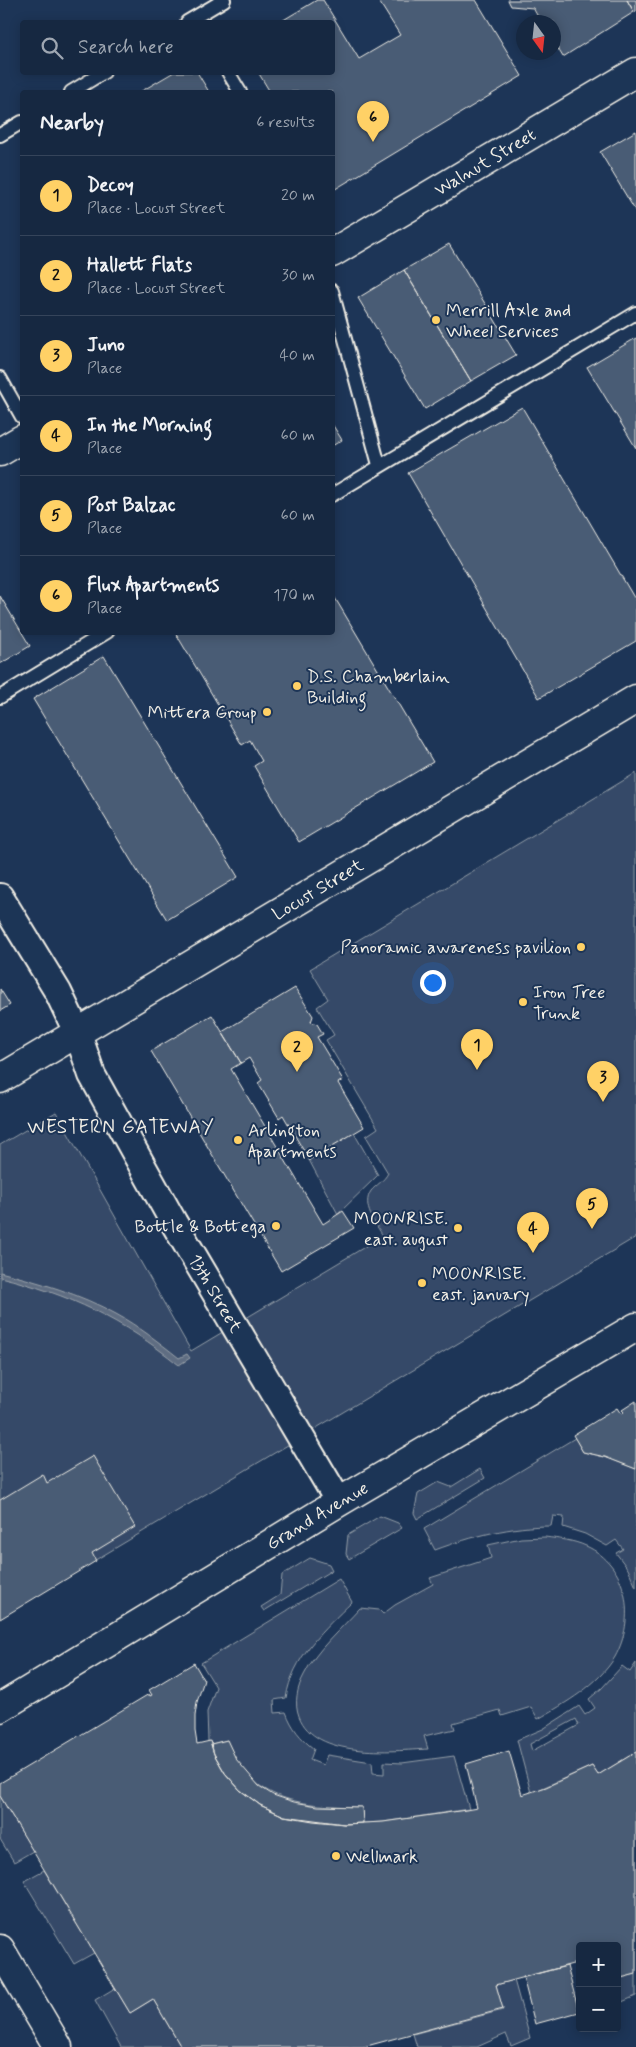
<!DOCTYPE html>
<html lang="en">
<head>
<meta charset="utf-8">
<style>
  :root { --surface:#162841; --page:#23344c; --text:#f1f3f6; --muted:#9ea6b1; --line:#35445a; --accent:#ffd166 }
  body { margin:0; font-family:Mynerve,sans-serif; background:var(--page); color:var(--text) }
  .controls { position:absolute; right:15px; bottom:15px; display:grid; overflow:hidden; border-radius:5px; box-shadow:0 2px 12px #0003 }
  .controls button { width:45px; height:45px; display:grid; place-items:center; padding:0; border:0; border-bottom:1px solid var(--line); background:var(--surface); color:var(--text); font:25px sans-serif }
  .compass { position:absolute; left:516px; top:15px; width:45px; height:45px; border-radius:50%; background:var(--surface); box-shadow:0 2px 12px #0003; rotate:165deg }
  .you { position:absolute; left:432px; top:982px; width:18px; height:18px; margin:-12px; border:4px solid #fff; border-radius:50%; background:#1a73e8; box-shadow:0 0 0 8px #1a73e833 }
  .badge { display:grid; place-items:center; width:32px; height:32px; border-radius:50%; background:var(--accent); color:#111; font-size:16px; font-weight:700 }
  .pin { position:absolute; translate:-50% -41px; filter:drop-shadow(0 1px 2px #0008) }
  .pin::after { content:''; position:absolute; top:26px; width:18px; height:15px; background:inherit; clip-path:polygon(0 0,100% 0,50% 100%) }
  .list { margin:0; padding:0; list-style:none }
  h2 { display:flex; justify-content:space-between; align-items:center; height:65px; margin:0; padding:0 20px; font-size:21px }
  h2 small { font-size:16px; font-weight:400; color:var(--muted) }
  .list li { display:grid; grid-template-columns:32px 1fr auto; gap:15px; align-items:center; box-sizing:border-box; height:80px; padding:0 20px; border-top:1px solid var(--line) }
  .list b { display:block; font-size:19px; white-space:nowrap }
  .list p { margin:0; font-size:16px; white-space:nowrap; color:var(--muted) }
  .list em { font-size:16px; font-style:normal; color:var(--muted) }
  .icon { flex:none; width:28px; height:28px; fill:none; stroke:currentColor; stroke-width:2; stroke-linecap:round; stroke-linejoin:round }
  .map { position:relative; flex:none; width:636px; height:2047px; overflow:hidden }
  .search { position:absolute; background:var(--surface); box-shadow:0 2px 12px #0003; left:20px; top:20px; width:315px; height:55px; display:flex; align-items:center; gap:12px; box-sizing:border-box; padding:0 18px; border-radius:5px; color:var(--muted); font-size:19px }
  .panel { position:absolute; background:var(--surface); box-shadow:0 2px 12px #0003; left:20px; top:90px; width:315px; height:545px; border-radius:5px }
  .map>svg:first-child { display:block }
  .green { fill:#354a67; stroke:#949ea8; fill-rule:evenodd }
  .water { fill:#5e6d82; stroke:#9aa2ab }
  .building { fill:#485b74; stroke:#f4f1e8 }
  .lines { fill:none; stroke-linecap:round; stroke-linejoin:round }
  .service-casing { stroke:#f4f1e8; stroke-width:16 }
  .minor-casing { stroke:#f4f1e8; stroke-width:30 }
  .tertiary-casing { stroke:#f4f1e8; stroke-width:31 }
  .secondary-casing { stroke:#f4f1e8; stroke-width:31 }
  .service { stroke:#1d3557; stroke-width:12 }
  .minor { stroke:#1d3557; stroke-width:26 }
  .tertiary { stroke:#1d3557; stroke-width:28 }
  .secondary { stroke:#1d3557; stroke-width:28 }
  .poi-dot { fill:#ffd166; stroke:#1d3557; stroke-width:2 }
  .labels { text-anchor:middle; stroke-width:4; stroke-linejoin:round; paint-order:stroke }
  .street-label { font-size:18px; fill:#f4f1e8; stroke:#1d3557 }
  .poi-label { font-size:18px; fill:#f4f1e8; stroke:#1d3557; text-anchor:start }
  .neighbourhood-label { font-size:19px; letter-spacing:1px; fill:#f4f1e8; stroke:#1d3557 }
</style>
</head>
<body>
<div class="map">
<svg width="636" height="2047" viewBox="0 0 636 2047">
  <rect width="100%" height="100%" fill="#1d3557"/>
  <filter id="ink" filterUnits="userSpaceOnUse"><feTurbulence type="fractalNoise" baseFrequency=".02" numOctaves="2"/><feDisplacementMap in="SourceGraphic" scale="10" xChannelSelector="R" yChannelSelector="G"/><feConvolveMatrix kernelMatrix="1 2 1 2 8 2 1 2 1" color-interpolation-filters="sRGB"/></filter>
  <g filter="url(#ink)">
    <!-- green -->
    <path class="green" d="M636,773v464l-636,380v-472l56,-33 135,239 192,-115c-7,-12 -22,-30 -12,-45 5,-6 13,-10 17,-18l-22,-37 12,-8 -52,-88 8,-5 -17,-28 11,-8 -18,-30z
      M354,1133l24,42 -40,39 -29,-54z
      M575,1438l8,14 22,5 31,12v118l-8,-18 -12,-16 7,-4 -7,-9 -9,6 -22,-12 -22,-7 1,-10 -11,-1 -2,10c-40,0 -78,10 -116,24l-11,-21z
      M480,1469l5,9 -68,41 -3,-6 4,-19 20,-12 13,5z
      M380,1516l18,7 4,5 -53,31 -3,-5 2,-19z
      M545,1537c14,2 28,3 41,9 43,19 50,73 29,111 -17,28 -49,46 -77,62l-7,-12 -29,9 -2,-6 -47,13 2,6 -31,7 4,13c-36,2 -113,10 -129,-33 -5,-13 -2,-28 5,-41 12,-25 37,-46 56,-67l19,2 4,4 12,-9 38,-21 -3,-6 61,-20 -3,-13 33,-7z
      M310,1558l19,6 3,6 -68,41 -3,-4 19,-12 2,-20z
      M339,1579l13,23c-28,27 -60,56 -66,96l-12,2 1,13 11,-1c6,16 14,26 28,37l-4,11 13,5 4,-10 45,7 1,11 11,1v-12l18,1 52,-7 15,53 -86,13 -20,1 -1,-16c-58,-1 -113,-4 -135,-67l-16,4 -3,-3 -1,-29 9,-25 -15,-24z
      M636,1663v89l-38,23 -6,-9 -61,27 -14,-53 26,-11 36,-23 6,9 10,-7 -6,-9 13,-11 20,-22 8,6zM576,1719l3,6 -47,26 -2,-7z
      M0,1796l33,55 -19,11 -14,-23z
      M44,1870l50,83 -20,11 -50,-83z
      M636,1974v22l-19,8v-25z
      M514,1980l16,58 -19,8 -5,-12 -29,13h-60l-4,-13 90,-24 -7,-25z
      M115,1988l15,25 23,-14 28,48h-60l-26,-47z"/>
    <!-- water -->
    <path class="water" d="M0,1272c39,10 80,22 116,42 22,12 43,28 63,44l8,-4 3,4 -11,7c-56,-45 -110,-71 -179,-88z"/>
    <!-- building -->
    <path class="building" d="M317,0h6l36,59 41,-24 -22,-35h98l46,76 -190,115v-99h-62l-12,-20h74v-50h-52z
      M508,0h119l7,12 -71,45 -9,-15v-20h-13l-8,-14 -22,-2z
      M627,0h9v11l-2,1z
      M174,72h23l12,20h-69z
      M636,131v81l-36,-60z
      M449,244l67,111 -45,26 -67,-111z
      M404,270l67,111 -46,28 -67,-111z
      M636,338v110l-49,-81z
      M522,407l114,194v40l-97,57 -131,-225z
      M332,424l10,16 -10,6z
      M332,593l101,169 -134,80 -45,-76 8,-5 -12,-21 -8,5 -67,-113h157z
      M0,596l30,50 -30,18z
      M104,656l134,221 -71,43 -134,-221z
      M295,988l18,28 -2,6 6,2 6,10 -6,3 26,43 -5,3 26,44 -55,33 -26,-45 -4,3 -21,-35 4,-3 -13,-22 -8,5 -19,-31z
      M0,989l10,16 -10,6z
      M212,1015l29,48 -10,6 92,155 20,-13 11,17 -73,43 -130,-220z
      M636,1401v68l-31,-12 -22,-5 -10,-17 44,-27 4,6 3,-2 -2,-2z
      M93,1456l42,71 -43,26 4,8 -96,58v-119l43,-26 4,9z
      M194,1663l10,17 -7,22 -2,14v15l2,13 13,-3 4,13 11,19 15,17 20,15 24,11 60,8 39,-2 83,-12 11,-2 -11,-44 43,-13 13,44 24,-8 46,-21 6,9 38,-23v222l-19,5v-33h-37v16l-84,23 7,24 -140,38h-182l-28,-48 -23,14 -130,-217v-13l149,-89 1,2 2,-1 -3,-5z
      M227,1740l9,19 23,27 14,9 21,7 24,4 44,1 1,16 -19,1 -31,-3 -29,-5 -24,-11 -20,-15 -15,-17 -11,-19 -3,-10z
      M567,1966l12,46 -44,12 -12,-47z"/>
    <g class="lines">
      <defs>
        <path id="service" d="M187,22l37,-22
          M228,72l12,20
          M71,92l33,-20
          M0,135l22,-13
          M332,291l47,174
          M0,378l22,39
          M332,495l304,-182
          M0,697l107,-65"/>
        <g id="minor">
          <path id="s1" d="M0,897l58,95 20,42 14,41 82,148 165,279"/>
        </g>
        <g id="tertiary">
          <path id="s2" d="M332,253l304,-181"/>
          <path d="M0,452l22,-13"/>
          <path d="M0,1949l58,98"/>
        </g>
        <g id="secondary">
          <path id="s3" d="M0,1079l636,-380"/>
          <path id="s4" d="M0,1708l339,-206 297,-175"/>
        </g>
      </defs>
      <!-- service casing -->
      <use href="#service" class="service-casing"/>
      <!-- minor casing -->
      <use href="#minor" class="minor-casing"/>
      <!-- tertiary casing -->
      <use href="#tertiary" class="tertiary-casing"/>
      <!-- secondary casing -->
      <use href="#secondary" class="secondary-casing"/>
      <!-- service -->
      <use href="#service" class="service"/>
      <!-- minor -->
      <use href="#minor" class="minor"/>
      <!-- tertiary -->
      <use href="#tertiary" class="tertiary"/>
      <!-- secondary -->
      <use href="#secondary" class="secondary"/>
    </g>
  </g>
  <!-- markers -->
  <g class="poi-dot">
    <circle cx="436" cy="320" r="5"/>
    <circle cx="297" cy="686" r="5"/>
    <circle cx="267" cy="712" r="5"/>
    <circle cx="581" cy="947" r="5"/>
    <circle cx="523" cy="1002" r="5"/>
    <circle cx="238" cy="1140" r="5"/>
    <circle cx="276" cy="1226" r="5"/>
    <circle cx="458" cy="1228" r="5"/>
    <circle cx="422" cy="1283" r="5"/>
    <circle cx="336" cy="1856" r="5"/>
  </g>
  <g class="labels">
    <!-- street labels -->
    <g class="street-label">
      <text dy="6" stroke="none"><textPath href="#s2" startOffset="178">Walnut Street</textPath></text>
      <text dy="6" stroke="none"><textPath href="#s3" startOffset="370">Locust Street</textPath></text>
      <text dy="6" stroke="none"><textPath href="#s1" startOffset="452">13th Street</textPath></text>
      <text dy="6" stroke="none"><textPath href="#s4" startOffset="371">Grand Avenue</textPath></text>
    </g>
    <!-- poi labels -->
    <g class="poi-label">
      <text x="446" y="316">Merrill Axle and<tspan x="446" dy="21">Wheel Services</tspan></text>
      <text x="307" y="682">D.S. Chamberlain<tspan x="307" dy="21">Building</tspan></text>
      <text x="257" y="718" text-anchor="end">Mittera Group</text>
      <text x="571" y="953" text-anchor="end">Panoramic awareness pavilion</text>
      <text x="533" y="998">Iron Tree<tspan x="533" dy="21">Trunk</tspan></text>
      <text x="248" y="1136">Arlington<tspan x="248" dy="21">Apartments</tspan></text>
      <text x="448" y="1224" text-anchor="end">MOONRISE.<tspan x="448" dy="21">east. august</tspan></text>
      <text x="266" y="1232" text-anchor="end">Bottle &amp; Bottega</text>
      <text x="432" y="1279">MOONRISE.<tspan x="432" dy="21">east. january</tspan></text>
      <text x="346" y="1862">Wellmark</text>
    </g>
    <!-- neighbourhood labels -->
    <g class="neighbourhood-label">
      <text x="121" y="1133">WESTERN GATEWAY</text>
    </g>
  </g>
</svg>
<div class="controls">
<button>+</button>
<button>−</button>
</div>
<svg class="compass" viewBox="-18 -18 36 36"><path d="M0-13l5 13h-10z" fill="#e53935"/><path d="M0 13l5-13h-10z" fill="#9ea6b1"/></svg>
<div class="you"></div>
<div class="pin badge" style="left:477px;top:1070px">1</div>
<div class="pin badge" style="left:297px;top:1072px">2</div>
<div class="pin badge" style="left:603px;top:1102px">3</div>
<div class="pin badge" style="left:533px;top:1253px">4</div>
<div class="pin badge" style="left:592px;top:1229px">5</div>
<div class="pin badge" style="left:373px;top:142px">6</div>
<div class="search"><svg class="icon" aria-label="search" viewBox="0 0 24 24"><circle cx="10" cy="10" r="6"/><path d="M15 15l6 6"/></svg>Search here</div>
<section class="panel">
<h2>Nearby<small>6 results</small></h2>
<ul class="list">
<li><span class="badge">1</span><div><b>Decoy</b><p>Place · Locust Street</p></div><em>20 m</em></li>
<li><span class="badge">2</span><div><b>Hallett Flats</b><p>Place · Locust Street</p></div><em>30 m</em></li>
<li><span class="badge">3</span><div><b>Juno</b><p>Place</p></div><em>40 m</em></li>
<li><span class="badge">4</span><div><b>In the Morning</b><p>Place</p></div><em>60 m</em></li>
<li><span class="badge">5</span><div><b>Post Balzac</b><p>Place</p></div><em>60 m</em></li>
<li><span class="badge">6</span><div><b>Flux Apartments</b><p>Place</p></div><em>170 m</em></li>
</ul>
</section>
</div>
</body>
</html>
